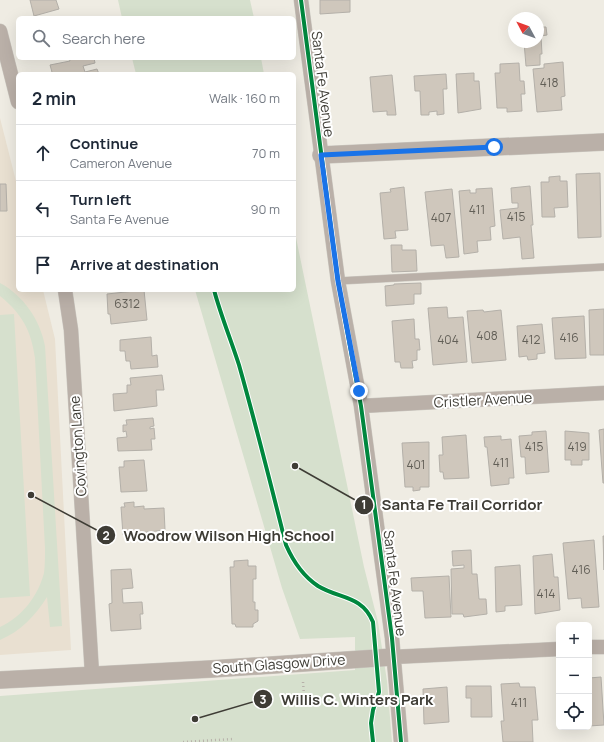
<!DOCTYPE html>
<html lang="en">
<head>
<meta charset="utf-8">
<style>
  :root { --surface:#fff; --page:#f2f2f3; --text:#1f2937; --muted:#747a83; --line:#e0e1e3 }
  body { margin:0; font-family:Manrope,sans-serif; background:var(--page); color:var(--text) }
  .controls { position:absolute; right:12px; bottom:12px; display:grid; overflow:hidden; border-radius:6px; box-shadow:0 4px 16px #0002 }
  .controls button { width:36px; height:36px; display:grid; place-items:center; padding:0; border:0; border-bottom:1px solid var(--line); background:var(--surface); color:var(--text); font:20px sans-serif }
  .compass { position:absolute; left:508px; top:12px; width:36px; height:36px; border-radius:50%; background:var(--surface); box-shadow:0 4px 16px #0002; rotate:311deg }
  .stop { position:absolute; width:12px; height:12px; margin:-9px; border:3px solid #1a73e8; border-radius:50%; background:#fff }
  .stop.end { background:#1a73e8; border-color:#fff; box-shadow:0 1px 4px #0008 }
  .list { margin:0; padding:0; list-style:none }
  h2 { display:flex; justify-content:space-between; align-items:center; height:52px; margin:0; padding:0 16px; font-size:17px }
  h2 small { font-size:13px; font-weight:400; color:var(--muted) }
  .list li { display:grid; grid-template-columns:26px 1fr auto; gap:12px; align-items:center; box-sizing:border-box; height:56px; padding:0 16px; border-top:1px solid var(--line) }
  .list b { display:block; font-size:15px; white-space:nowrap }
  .list p { margin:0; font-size:13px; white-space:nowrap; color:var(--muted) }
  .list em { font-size:13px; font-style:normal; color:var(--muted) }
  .icon { flex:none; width:22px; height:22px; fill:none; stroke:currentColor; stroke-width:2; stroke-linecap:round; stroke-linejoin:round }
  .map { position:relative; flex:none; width:604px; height:742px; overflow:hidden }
  .search { position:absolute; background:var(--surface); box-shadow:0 4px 16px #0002; left:16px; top:16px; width:280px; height:44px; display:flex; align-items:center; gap:10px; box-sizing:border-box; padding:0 14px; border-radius:6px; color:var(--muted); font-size:15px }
  .panel { position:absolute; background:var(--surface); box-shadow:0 4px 16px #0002; left:16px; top:72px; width:280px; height:220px; border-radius:6px }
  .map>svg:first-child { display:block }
  .education { fill:#e9e0d1 }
  .green { fill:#d6e0cd }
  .building { fill:#cfc7bc; stroke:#b4b0a9 }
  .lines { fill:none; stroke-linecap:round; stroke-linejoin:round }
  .service-casing { stroke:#cbc8c1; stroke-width:8 }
  .minor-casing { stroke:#cbc8c1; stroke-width:15 }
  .tertiary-casing { stroke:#cbc8c1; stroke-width:18 }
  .path { stroke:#b7b0a9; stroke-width:2.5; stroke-dasharray:1 3; stroke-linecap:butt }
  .service { stroke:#bab0a8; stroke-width:7 }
  .minor { stroke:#bab0a8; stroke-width:14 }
  .tertiary { stroke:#bab0a8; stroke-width:17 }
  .cycleway-casing { stroke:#fff; stroke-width:6 }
  .cycleway { stroke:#00873e; stroke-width:4 }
  .route { stroke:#1a73e8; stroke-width:5 }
  .labels { text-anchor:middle; stroke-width:4; stroke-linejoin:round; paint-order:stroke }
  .number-label { font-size:12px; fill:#625f57 }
  .street-label { font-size:14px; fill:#3e3c35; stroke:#fff }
  .leader { fill:none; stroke:#3e3c35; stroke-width:1.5 }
  .callout-dot { fill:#3e3c35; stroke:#fff; stroke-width:1.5 }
  .mark-label { font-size:12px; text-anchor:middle; font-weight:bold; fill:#fff }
  .callout-label { font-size:15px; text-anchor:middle; font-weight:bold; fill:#3e3c35; stroke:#fff; stroke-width:4; stroke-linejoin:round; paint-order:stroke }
</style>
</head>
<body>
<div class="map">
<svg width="604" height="742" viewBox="0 0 604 742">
  <rect width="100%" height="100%" fill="#efece3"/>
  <!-- education -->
  <path class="education" d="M0,118l18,71v101h25l12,49 16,311 -71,5z"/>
  <!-- green -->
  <path class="green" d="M118,0h132l4,18h-132z
    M132,58h129l3,16h-128z
    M294,228l70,339 14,55 9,59 5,61h-392v-46l355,-26v-33l-55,2 -18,-51 -87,-298h99z
    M0,283c24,13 40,37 45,63l17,280 -12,1 -3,-30c-12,19 -26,34 -47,43v-13c22,-10 38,-31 44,-54 1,-8 1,-17 1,-25l-10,-190c-4,-28 -13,-44 -35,-62z
    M14,314l16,282 -30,2v-283z"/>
  <!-- building -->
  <path class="building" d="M30,0h26l3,9 -25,7z
    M320,0h30v12l-30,2z
    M538,27h8l1,8 -6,1 1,18h-2v11l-14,1 -2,-24h14z
    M69,58h25l1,5 -12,3 2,6 12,-3 2,5h-52l5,-2 -2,-7 20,-4z
    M563,62l2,34 -4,1 1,13 -25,2 -4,-43 11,-1v-4z
    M519,63l1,18h4l1,13h-4l1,17 -15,1v-4h-10l-2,-35h5v-9z
    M474,73v8h5l2,28 -23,4 -2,-39z
    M446,74l1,15h-4l1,25 -7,1v-4l-8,1v3h-8l-1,-24h-5l-1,-15z
    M392,75l4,40h-9v-4l-14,1 -3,-35z
    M600,173l1,64 -23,1 -2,-64z
    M560,176v5h7l1,26 -14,1 1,9h-13l-1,-35h8v-5z
    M0,184h6l1,27h-7z
    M530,186l3,39h-2l3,33 -12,1 -2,-22 -17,2 -3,-29 18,-2v-5h-6l-1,-15z
    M404,187l4,43 -13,1 1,7 -12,1 -4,-46 11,-1 -1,-3z
    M492,188l3,38 -5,1 1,13 -14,1 1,11 -14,2 -5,-63 11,-1v3h6v-4z
    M452,189l7,68 -13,1 -2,-13 -13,1 -6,-54z
    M391,245h11v5h14l1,21 -25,1z
    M421,283v11h-7v10l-28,2 -1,-20 9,-1v-1z
    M144,290l3,30 -36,4 -1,-10h-2l-1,-20z
    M447,307l1,11 15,-1 4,45 -34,3 -5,-57z
    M604,309v46h-14l-1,-45z
    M483,310l1,2 17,-2 5,50 -34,3 -5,-52z
    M584,316l2,42 -31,1 -3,-41z
    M414,319l1,20h4l1,11h-3v10l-5,1 1,7h-12l-1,-6h-5l-3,-41z
    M542,324l3,29 -8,1v5l-9,1 -1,-4 -8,1 -2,-31z
    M151,337l1,19 5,-1 1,12 -27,2 -1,-8h-4l-1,-10h-5v-11z
    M162,375l2,15h-8l1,16 -43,5 -1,-17 14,-1v-8h4l-1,-7z
    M153,418l1,8 -4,1v2l4,-1 1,11h-4l1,11 -34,1 -1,-13 10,-1 -1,-6 -3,1v-7h4l-1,-5z
    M604,429v54h-1l-4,-53z
    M546,431l3,41 -23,2 -1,-17h-4l-2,-21 13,-1v-3z
    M565,431l24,2v27h-7v5h-11v-5h-6z
    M466,435l3,43 -25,1 -1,-7h-3l-1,-17h4l-1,-18z
    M501,436v4l10,-1 3,39h-5v6l-18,2 -4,-39h-2l-1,-10z
    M429,442v45h-9v3l-7,1v-4h-8l-3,-44z
    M144,460l3,31 -26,1 -2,-25h5v-6z
    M134,502v5l10,-1v3l20,-1 1,22 -42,5 -2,-28h4l-1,-4z
    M603,536h1v34z
    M594,540l5,67 -17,1 -1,-10 -13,1 -5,-56z
    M471,550l1,24h5l2,25h7l1,15 -23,3 -1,-3h-11l-1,-45 13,-1v-3l-11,1 -1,-15z
    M552,554l2,23h4l2,33 -25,4 -2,-58z
    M248,560v6h8v13h-3v23h2v8h3v11l-5,3v3h-17l-1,-3h-3l-2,-57h4v-6z
    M520,565l2,40 -17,1v5l-9,1 -1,-45z
    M131,569l2,19 -11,1 1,14 19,-1 1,12h-3l1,15 -30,2 -2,-27 3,-1 -1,-33z
    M449,576l2,41 -26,1 -2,-27h-11l-1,-13z
    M601,677l3,48 -15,1v-48z
    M519,683l1,4h15l3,33h-6l1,22h-30l-2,-21h3l-3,-37z
    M466,686h25l1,31h-21v-19h-5z
    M447,687l2,35 -25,2 -1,-35z"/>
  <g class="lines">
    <defs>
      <path id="service" d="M338,281l266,-14"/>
      <path id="minor" d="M301,0l37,281 23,125 31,232 9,104
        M0,31l18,71
        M65,290l6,40 21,344
        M361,406l243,-13
        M589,647h15
        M393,657l166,-8"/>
      <path id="tertiary" d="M321,155l283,-13
        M0,680l211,-11 182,-12"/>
    </defs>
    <!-- service casing -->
    <use href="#service" class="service-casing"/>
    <!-- minor casing -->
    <use href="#minor" class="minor-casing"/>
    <!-- tertiary casing -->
    <use href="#tertiary" class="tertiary-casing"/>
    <!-- path -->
    <path class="path" d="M303,682l1,13
      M183,742l51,-3"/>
    <!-- service -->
    <use href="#service" class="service"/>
    <!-- minor -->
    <use href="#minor" class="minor"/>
    <!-- tertiary -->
    <use href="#tertiary" class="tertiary"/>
    <defs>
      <path id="cycleway" d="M301,0l37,281 23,125 31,232 9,104
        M214,290c7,26 17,50 25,75 17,60 32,120 47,180 7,16 17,31 32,41 21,13 44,9 55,36l6,70 -6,18 -2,13 2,19"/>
    </defs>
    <!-- cycleway casing -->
    <use href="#cycleway" class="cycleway-casing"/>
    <!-- cycleway -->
    <use href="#cycleway" class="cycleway"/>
  </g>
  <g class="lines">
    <!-- route -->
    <path class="route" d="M359,391l-21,-110 -17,-126 173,-8"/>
  </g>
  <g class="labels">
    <!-- number labels -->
    <g class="number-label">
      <text x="549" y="87">418</text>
      <text x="477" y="214">411</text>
      <text x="516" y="221">415</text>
      <text x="441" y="222">407</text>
      <text x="127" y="308">6312</text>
      <text x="487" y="340">408</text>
      <text x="569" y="342">416</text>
      <text x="448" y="344">404</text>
      <text x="531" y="344">412</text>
      <text x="534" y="451">415</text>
      <text x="577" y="451">419</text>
      <text x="501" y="467">411</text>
      <text x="416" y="469">401</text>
      <text x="581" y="574">416</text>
      <text x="546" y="598">414</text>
      <text x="519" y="707">411</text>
    </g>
    <!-- street labels -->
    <g class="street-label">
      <text transform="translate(323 84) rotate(83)" y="5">Santa Fe Avenue</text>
      <text transform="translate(483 400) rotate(-3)" y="5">Cristler Avenue</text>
      <text transform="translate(78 446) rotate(-94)" y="5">Covington Lane</text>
      <text transform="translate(395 583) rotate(83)" y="5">Santa Fe Avenue</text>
      <text transform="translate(279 664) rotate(-4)" y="5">South Glasgow Drive</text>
    </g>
  </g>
  <!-- callouts -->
  <path class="leader" d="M295 466L364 505M31 495L106 535M195 719L263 699"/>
  <g class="callout-dot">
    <circle cx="295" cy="466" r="4"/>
    <circle cx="31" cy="495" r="4"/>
    <circle cx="195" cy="719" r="4"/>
    <circle cx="364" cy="505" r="10"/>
    <circle cx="106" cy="535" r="10"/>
    <circle cx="263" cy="699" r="10"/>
  </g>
  <g class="mark-label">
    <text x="364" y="509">1</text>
    <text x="106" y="540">2</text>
    <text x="263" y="704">3</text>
  </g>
  <g class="callout-label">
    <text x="462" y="510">Santa Fe Trail Corridor</text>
    <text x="229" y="541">Woodrow Wilson High School</text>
    <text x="357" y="705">Willis C. Winters Park</text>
  </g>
</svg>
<div class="controls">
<button>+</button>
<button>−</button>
<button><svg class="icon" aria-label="locate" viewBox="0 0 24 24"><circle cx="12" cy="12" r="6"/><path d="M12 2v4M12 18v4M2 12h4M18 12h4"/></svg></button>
</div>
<svg class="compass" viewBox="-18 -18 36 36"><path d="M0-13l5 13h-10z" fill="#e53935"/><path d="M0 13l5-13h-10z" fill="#747a83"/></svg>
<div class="stop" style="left:494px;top:147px"></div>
<div class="stop end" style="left:359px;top:391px"></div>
<div class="search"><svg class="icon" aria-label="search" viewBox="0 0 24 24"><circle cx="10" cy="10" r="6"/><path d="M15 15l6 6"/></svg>Search here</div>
<section class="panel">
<h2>2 min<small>Walk · 160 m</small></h2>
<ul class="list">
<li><svg class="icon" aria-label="ahead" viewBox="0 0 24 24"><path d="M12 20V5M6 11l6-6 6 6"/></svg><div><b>Continue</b><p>Cameron Avenue</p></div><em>70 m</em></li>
<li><svg class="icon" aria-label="left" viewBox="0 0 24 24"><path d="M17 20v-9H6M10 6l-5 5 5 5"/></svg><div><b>Turn left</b><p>Santa Fe Avenue</p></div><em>90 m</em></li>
<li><svg class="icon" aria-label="arrive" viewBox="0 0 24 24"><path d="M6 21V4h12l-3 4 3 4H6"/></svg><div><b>Arrive at destination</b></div></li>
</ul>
</section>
</div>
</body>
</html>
